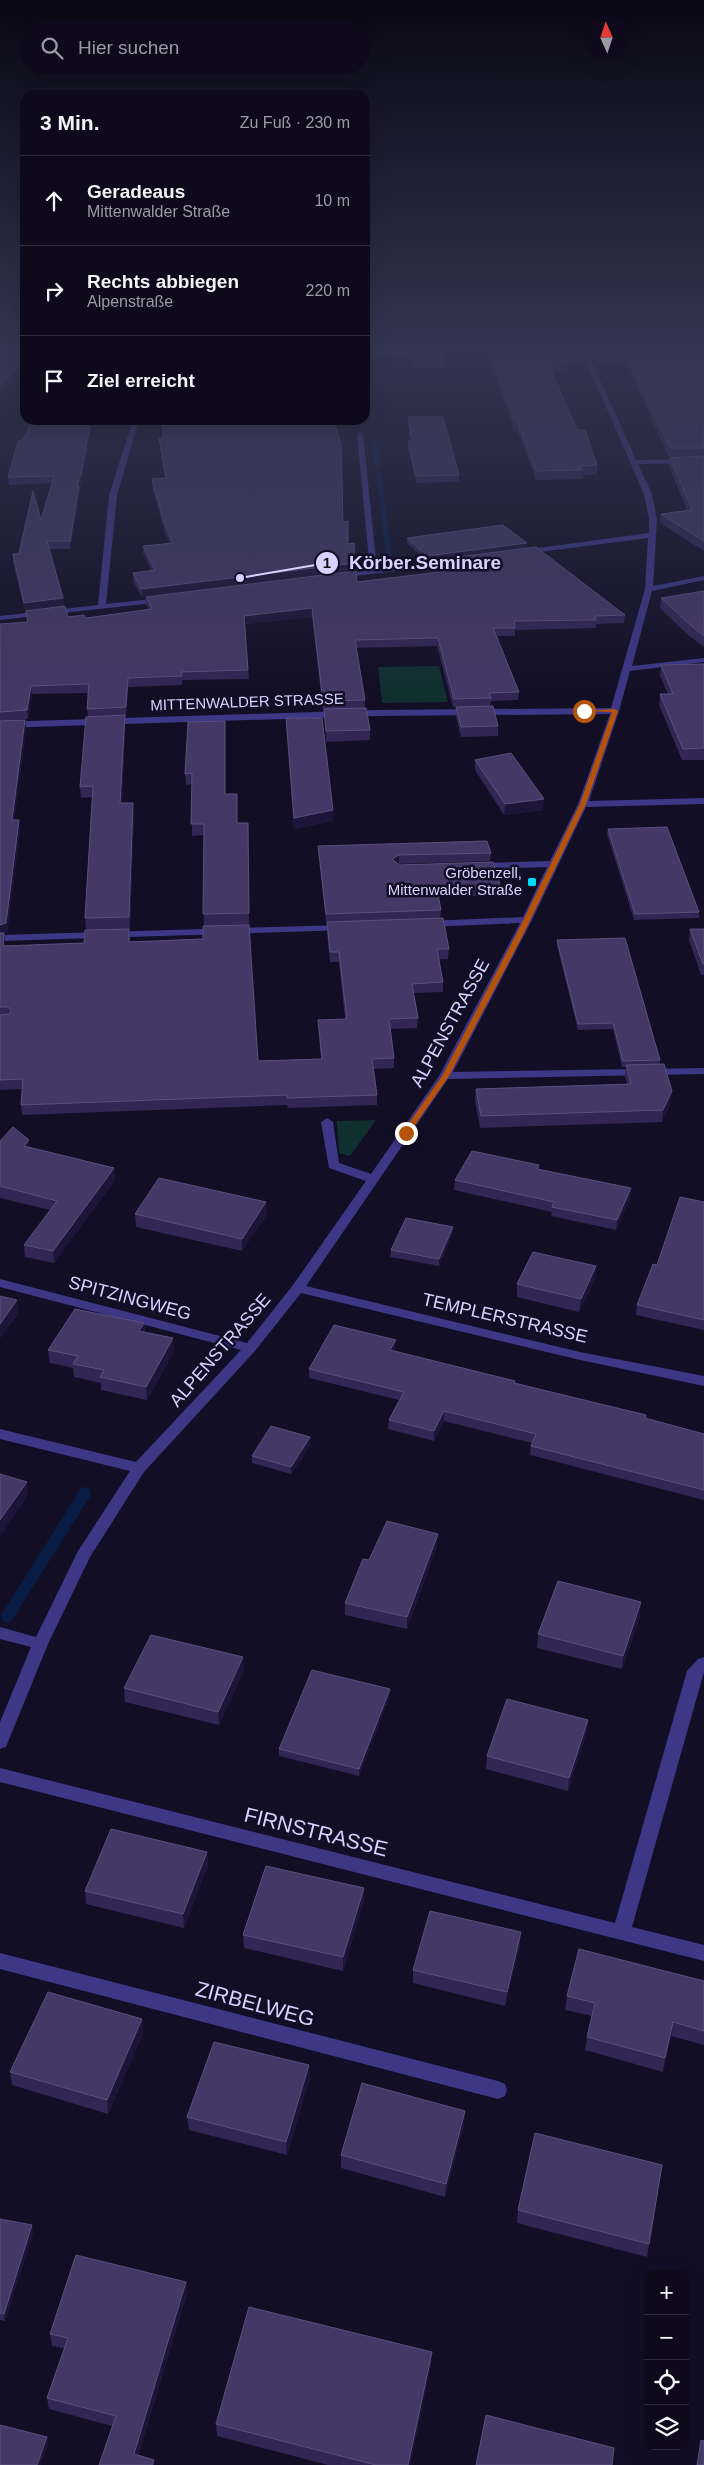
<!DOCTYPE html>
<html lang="de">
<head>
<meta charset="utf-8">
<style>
  :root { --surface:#0e0a1c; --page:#1c1829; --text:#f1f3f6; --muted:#9b9aa3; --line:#2e2b3b }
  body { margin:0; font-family:Helvetica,sans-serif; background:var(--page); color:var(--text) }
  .controls { position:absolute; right:15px; bottom:15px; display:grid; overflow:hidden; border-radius:10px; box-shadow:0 5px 20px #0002 }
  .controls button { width:45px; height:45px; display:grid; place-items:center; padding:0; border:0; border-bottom:1px solid var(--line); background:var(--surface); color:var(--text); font:25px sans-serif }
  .compass { position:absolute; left:584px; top:15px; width:45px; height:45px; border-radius:50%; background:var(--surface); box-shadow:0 5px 20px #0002; rotate:357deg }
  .stop { position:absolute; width:15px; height:15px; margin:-11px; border:4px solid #b45309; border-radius:50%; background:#fff }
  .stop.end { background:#b45309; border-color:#fff; box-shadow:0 1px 5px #0008 }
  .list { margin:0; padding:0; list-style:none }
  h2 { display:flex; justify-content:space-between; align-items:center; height:65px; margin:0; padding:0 20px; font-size:21px }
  h2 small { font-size:16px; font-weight:400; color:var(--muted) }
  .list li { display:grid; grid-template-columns:32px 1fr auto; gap:15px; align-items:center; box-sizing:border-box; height:90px; padding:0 20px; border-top:1px solid var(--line) }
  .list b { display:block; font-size:19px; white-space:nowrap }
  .list p { margin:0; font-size:16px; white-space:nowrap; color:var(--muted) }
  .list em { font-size:16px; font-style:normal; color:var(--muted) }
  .icon { flex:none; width:28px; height:28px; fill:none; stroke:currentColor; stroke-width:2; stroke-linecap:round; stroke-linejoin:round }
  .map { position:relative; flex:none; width:704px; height:2465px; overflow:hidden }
  .search { position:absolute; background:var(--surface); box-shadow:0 5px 20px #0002; left:20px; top:20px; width:350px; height:55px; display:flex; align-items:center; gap:12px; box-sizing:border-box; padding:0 18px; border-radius:28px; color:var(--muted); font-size:19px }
  .panel { position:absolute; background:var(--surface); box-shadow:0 5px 20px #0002; left:20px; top:90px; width:350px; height:335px; border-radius:15px }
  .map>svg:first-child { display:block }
  .green { fill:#102f2f }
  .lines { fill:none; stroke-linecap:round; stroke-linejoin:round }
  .stream-far1 { stroke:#081c44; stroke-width:5.5 }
  .stream { stroke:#081c44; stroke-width:12 }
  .minor { fill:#3d3786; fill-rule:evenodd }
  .wall { fill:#312654 }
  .shaded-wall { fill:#1d1539 }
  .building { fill:#433866; stroke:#5a507e }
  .route { fill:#b45309 }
  .poi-dot { fill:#00dbfd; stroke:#120e25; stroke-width:2 }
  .labels { text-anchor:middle; stroke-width:5; stroke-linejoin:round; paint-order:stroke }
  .far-street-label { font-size:15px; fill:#d8d2ff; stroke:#120e25 }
  .far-poi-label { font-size:15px; fill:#d8d2ff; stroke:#120e25; text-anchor:end }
  .street-label { font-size:18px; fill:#d8d2ff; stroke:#120e25 }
  .near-street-label { font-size:21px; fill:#d8d2ff; stroke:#120e25 }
  .leader { fill:none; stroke:#d8d2ff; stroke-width:2 }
  .callout-dot { fill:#d8d2ff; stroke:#120e25; stroke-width:2 }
  .mark-label { font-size:15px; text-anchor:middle; font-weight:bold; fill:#111 }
  .callout-label { font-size:19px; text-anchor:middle; font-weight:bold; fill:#d8d2ff; stroke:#120e25; stroke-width:5; stroke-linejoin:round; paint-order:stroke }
</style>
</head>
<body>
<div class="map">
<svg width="704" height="2465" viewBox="0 0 704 2465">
  <rect width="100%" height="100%" fill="#120e25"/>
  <!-- green -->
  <path class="green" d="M439,666l9,36 -66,1 -4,-36z
    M376,1120l-26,36 -11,-3 -2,-32z"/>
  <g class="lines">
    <!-- stream-far1 -->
    <path class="stream-far1" d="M374,441l3,24
      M379,476l11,89"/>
    <!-- stream -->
    <path class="stream" d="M7,1617l78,-124"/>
    <!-- minor -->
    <path class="minor" d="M429,350h39l-103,7v-4z
      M581,350h6l49,110 68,-1v4l-66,1 14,30 5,26 -4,66 51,-10v4l-52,11 -20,75 72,-8v4l-74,9 -11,40 -30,90 115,-3v6l-118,3 -54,113 -79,152 251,-4v6l-256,5 -142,207 274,66 124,24v10l-124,-26 -279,-67 -46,58 -111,121 -54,85 -42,87 -40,98 -2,5 -6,2v-27l31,-75 -31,-8v-12l36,10 42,-86 52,-80 -130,-32v-10l136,33 105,-112 -241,-63v-8l247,64 46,-58 73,-104 -37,-13 -8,-46 6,-4 6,4 6,41 32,11 68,-98 81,-153 -93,4 -5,-3 5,-3 96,-4 24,-50 -68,2 -5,-3 5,-3 71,-2 28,-57 32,-90 -233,2 -377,12v-6l377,-12 234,-2 34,-119 3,-51 -124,16 -4,-2 4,-2 125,-17v-13l-5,-26z
      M133,420h6l-22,75 -11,109 56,-6 4,2 -4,2 -162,18v-4l98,-11 11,-110z
      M360,432l3,2 14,135 73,-9 4,2 -1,2 -115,14 -1,-2 4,-2 29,-4 -13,-136z
      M344,925l4,1v4l-348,11v-6z
      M704,1657v15l-72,255 72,18v16l-704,-179v-14l615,155 72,-252 11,-12z
      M0,1953l498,128 7,3 2,6 -2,6 -7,3 -498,-130z"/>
  </g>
  <!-- wall -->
  <path class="wall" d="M0,350h25v9h-25z
    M486,350h97l3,6 -1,9h-20v6h-14l26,59 20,35v10h-14v4l-47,1 -19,-51h-3z
    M589,350h115v201l-44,-28 1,-9 26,-4 -18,-43 1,-9h-1l-42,-94 -31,1z
    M411,352l34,11 -1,5h-30l-3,-12z
    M408,417l51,58v7l-43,1 -8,-35v-7h3l-3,-18z
    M33,420h60l-11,62 -2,6v5l-10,56h-21l15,57 4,11 18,1 63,-9 -3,-4v-8l211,-15 82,-10 -4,-4v-8l190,55 -1,8 -28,1v4l-81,2v6h-18l22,56 -1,8 -27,1 -1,5 8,20v10l-37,1 -5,-20v-10h-3l-16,-61 -81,2 9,52v8l5,22v10l-44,2 -2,-32h-1l-11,-93 -67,7 4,55 -67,1v5l-54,2 -2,29h-1v10l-3,77 12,11 -4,115h-1l1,13 73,-3 1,-13v-91l-12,1v-52l-6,1 -1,-11 3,-52 38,72 11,29h11l1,102 9,136 63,-2 -3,-39 27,-1 -6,-57h-9l-3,-30v-10h-1l-7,-68 -1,-8 173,7 -1,8 -92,3 1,1 102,22 -1,8 -62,2 3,13 -1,8 9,31 -1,10h-9l4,23v10l-29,1 4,25 -1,10 -27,1 4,29v10l-20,1 3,26v10l-89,3 -1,-3 -265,10 -1,-10 1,-16 -22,1v-369l25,-1 1,9 -12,91 6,9 -13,104h-3l1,13 79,-3 2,-13 -1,-12 7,-121 -11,1 -1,-11 8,-71 -1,-7 1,-16 -56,1 -4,25 -28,2v-97l27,-2 -1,-11h-1l-12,-49v-8l6,-1 22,-33 11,-37 -43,2 -1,-8 14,-36z
    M159,438h4l180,84 5,22 7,19v8l-213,26 -9,-16v-8l19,-2 -9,-18v-7l27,-3 -5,-10 -13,-47v-7l13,-1z
    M407,538l119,10 -99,13 -20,-18z
    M704,591v56l-16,-12 -28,-27 1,-10z
    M704,664v96h-22l-23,-55 1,-11h8l-8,-18 1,-11z
    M286,718l47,103 -39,8z
    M475,760l68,50 -39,5 -29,-45z
    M608,829l91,83v6l-65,2 -27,-86z
    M690,929h14v46h-3l-12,-35z
    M557,940l103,120v4l12,27 -2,13 -8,18 -182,6 -5,-27 1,-12 151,-5 -2,-7 1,-10h-4l-9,-38 -35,1 -21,-84z
    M0,1141l30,7 84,20 1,12 -61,83 -29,-6 -1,-12 26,-35 -50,-12z
    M539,1165v4l91,29 -14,32 -65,-14 1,-4 -98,-22 1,-10z
    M704,1202v128l-68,-15 1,-10 20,-40z
    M135,1214h132l-25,37 -106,-24z
    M453,1233l-14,33 -49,-9 1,-7z
    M596,1266l-1,13 -16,33 -62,-15v-13z
    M144,1323l1,10 28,5 1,13 -27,49 -46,-10v-7l-27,-6 -1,-9 -23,-5 -2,-13z
    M395,1349l-1,2 121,32 131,32v4l58,15v66l-174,-45 1,-9 1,-3 -88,-22 -10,20 -46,-12 1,-9 10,-20 -90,-22v-9z
    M311,1444l-20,30 -39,-11v-7z
    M437,1546l-30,83 -62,-14v-12l24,-43z
    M640,1616l-18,53 -85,-21 1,-14z
    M244,1670l-25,55 -94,-23 -1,-14z
    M390,1696l-31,80 -80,-20v-7z
    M588,1720l-2,14 -18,57 -82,-22 1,-13z
    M207,1852l1,13 -24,63 -98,-24 -1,-13z
    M364,1901l-21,70 -99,-23 -1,-13z
    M520,1945l-15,61 -92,-23v-13z
    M704,1981v64l-33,-9 -8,36 -78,-22 2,-13 5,-21 -27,-6 2,-14z
    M142,2019l1,14 -35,81 -96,-29 -2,-13z
    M310,2078l-23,77 -98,-25 -2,-13z
    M465,2111l-1,13 -19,73 -104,-29v-13z
    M662,2165l-15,92 -130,-34 1,-13z
    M0,2219l33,13 -28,89 -5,-1z
    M187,2293l-49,163 16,4v5h-55l13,-39 -63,-17 -2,-11 17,-50 -12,-2 -2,-12z
    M431,2365l-21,100h-82l-111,-29 -1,-12z"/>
  <!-- shaded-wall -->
  <path class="shaded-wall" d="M25,360v7l-25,25v-7z
    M91,420h2l-11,62 -2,6v5l-10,56v-8l7,-55z
    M527,543l-1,5 -99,13v-5z
    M355,563v8l-213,26 -1,-8z
    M63,598l1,8 -39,5 -1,-8z
    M312,608v9l-67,7 -1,-8z
    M128,678v9l-2,29v-9z
    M31,686l1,8 -4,25 -1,-9z
    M125,715v11l-4,88 -1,-11z
    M25,720l1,9 -13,100 -1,-9z
    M544,799l-1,11 -39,5 1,-11z
    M133,803l1,11 -4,115 -1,-12z
    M333,810v11l-39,8v-11z
    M19,820l1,9 -13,104h-3l1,10 -1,13 -4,-21v-10z
    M399,855v8l-7,4v-8z
    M672,1091l-2,13 -8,18 1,-12z
    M29,1140l1,12 -6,-6z
    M114,1168l1,12 -61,83 -1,-12z
    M631,1188l-1,10 -14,32 1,-10z
    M266,1202l1,12 -25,37v-12z
    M453,1227v6l-14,33v-7z
    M596,1266l-1,13 -16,33 2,-13z
    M17,1300l2,13 -19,26v-15z
    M144,1323l1,13 -6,-5z
    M173,1338l1,13 -27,49 -1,-13z
    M396,1340l-1,9 -5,10v-9z
    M444,1411v10l-10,20v-10z
    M310,1437l1,7 -20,30v-7z
    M27,1482l1,13 -28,42v-17z
    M438,1534l-1,12 -30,83v-12z
    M641,1602l-1,14 -18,53 1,-13z
    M243,1657l1,13 -25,55 -1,-13z
    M390,1689v7l-31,80v-7z
    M588,1720l-2,14 -18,57 1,-13z
    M207,1852l1,13 -24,63 -1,-14z
    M364,1888v13l-21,70v-14z
    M521,1932l-1,13 -15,61 2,-14z
    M142,2019l1,14 -35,81 -1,-14z
    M673,2022l-2,14 -8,36 2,-14z
    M309,2065l1,13 -23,77 -1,-13z
    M465,2111l-1,13 -19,73 1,-13z
    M32,2225l1,7 -28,89 -1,-7z
    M186,2282l1,11 -52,172 -1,-11z
    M432,2352l-1,13 -21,100h-2z
    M47,2437l1,7 -7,21h-4z"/>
  <!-- building -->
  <path class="building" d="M0,350h25v5l-1,-3h-24z
    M433,350h9l3,13 -31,1 -3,-12z
    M489,350h94l3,6h-23l2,6 -17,1 29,67h8l12,35 -18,1 4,4 -47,1 -19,-51h-2z
    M593,350h111v98h-34l-43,-92h-31z
    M0,359l25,1 -25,25z
    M408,417h35l16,58 -43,1 -8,-35h4z
    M33,420h58l-10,54 -4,12h2l-9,55h-23l16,57 -39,5 -11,-49 6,-1 14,-62 8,29 13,-44 -46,1 10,-36h4z
    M163,420h172v5l6,19 2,78 5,-1v23l6,-1 1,20 -214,26 -8,-16 22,-3 -12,-24 30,-3 -8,-18 -13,-46 14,-1 -7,-40h4z
    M704,456v85l-43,-27 31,-4 -22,-52z
    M503,525l24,18 -100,13 -20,-18z
    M536,547l89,68 -30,1 1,4 -82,1 1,7h-22l26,64 -30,1 2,5 -37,1 -16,-61 -83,2 10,60 -42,1 -11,-93 -68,8 4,54 -67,2 1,4 -54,2 -2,29 -39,2 2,-25 -58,2 -4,24 -27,2v-88l28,-2 -2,-11 39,-5 3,11 16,-2 2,3 66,-9 -6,-12 210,-26 1,11 90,-11 -12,-11z
    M704,591v45l-15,-12 -28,-26z
    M704,664v84l-21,1 -23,-55h13l-12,-29z
    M493,706l5,20 -37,1 -5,-20z
    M366,708l4,22 -44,1 -2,-22z
    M125,715l-5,88h13l-4,114 -44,1 8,-132 -13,1 6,-70z
    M286,718h36l11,92 -39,8z
    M25,720l-13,100h7l-13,103 -6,2v-204z
    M225,721v73h12v29h11l1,90 -46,1 1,-90h-13l1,-51 -7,1 3,-52z
    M511,753l33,46 -39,5 -30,-44z
    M667,827l32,85 -64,2 -27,-85z
    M487,841l4,12 -92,2 -7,4 7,6 94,-3 8,25 -64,2 4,21 -115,4 -8,-68z
    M443,918l6,31h-12l6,33 -31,2 6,34 -29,1 5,39 -22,1 5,36 -90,3v-3l-266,10 2,-26 -23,1v-65l10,-1 1,-4 -3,-3h-8v-74h4l-1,13 81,-3 1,-13 44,-1v13l74,-3v-13l46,-1 9,136 64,-2 -4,-39 29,-1 -8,-67h-9l-3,-30z
    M690,929h14v35h-1z
    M625,938l35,122 -37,1 -10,-38 -35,1 -21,-84z
    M664,1064l8,27 -9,19 -182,6 -5,-27 155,-5 -5,-19z
    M13,1127l16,13 -5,6 90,22 -61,83 -29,-6 33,-44 -57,-15v-45z
    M472,1151l67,14 -2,4 94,19 -14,32 -65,-13 2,-5 -99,-22z
    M159,1178l107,24 -24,37 -107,-25z
    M680,1197l24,5v118l-67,-15 16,-41 4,1z
    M406,1218l47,9 -14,32 -48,-9z
    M533,1252l63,14 -15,33 -64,-15z
    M0,1296l17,4 -17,24z
    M75,1309l69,14 -5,8 34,7 -27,49 -46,-10 4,-7 -31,-6 5,-8 -30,-6z
    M334,1325l62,15 -6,10 125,31 -1,2 132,32 -1,3 59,16v56l-173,-44 5,-12 -92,-23 -10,20 -45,-11 15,-28 -95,-23z
    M271,1426l39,11 -19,30 -39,-11z
    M0,1474l27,8 -27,38z
    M387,1521l51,13 -31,83 -62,-14 18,-44 6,1z
    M558,1581l83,21 -18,54 -85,-22z
    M151,1635l92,22 -25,55 -94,-24z
    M312,1670l78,19 -31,80 -80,-20z
    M507,1699l81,21 -19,58 -82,-22z
    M111,1829l96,23 -24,62 -98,-23z
    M266,1866l98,22 -21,69 -100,-22z
    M430,1911l91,21 -14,60 -94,-22z
    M579,1949l125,32v50l-31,-9 -8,36 -78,-21 8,-34 -28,-7z
    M48,1992l94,27 -35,81 -97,-28z
    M214,2042l95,23 -23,77 -99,-25z
    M362,2083l103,28 -19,73 -105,-29z
    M535,2133l127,32 -13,79 -131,-34z
    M0,2219l32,6 -28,89 -4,-1z
    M76,2255l110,27 -52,172 20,6 -2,5h-53l17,-49 -69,-18 21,-60 -18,-4z
    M249,2307l183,45 -24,113h-32l-160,-41z
    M486,2415l128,33 -2,17h-136z
    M0,2425l47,12 -10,28h-37z
    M701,2440l3,1v24h-7z"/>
  <!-- sky -->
  <linearGradient id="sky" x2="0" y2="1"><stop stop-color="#0a0814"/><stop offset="0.5" stop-color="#333651"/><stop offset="1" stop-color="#333651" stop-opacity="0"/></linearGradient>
  <rect width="704" height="695" fill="url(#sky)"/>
  <!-- route -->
  <path class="route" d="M615,709l3,2 -32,93 -62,129 -75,143 -41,59h-5l-1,-2 40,-57 75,-143 63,-129 32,-92 -30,-1z"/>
  <!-- markers -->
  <rect class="poi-dot" x="527" y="877" width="10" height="10" rx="2.5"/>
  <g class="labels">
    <!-- far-street labels -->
    <g class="far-street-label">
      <text transform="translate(247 702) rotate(-2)" y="5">MITTENWALDER STRASSE</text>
    </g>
    <!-- far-poi labels -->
    <g class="far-poi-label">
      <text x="522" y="878">Gröbenzell,<tspan x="522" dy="17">Mittenwalder Straße</tspan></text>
    </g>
    <!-- street labels -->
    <g class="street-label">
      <text transform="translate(450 1023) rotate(-61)" y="6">ALPENSTRASSE</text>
      <text transform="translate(130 1298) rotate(15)" y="6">SPITZINGWEG</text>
      <text transform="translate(505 1318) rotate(13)" y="6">TEMPLERSTRASSE</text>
      <text transform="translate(220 1350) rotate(-49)" y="6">ALPENSTRASSE</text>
    </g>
    <!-- near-street labels -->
    <g class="near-street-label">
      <text transform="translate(316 1832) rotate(14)" y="7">FIRNSTRASSE</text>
      <text transform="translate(255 2004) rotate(15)" y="7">ZIRBELWEG</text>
    </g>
  </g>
  <!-- callouts -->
  <path class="leader" d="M240 578L327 563"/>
  <g class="callout-dot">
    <circle cx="240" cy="578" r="5"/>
    <circle cx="327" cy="563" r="12"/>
  </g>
  <g class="mark-label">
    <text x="327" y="568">1</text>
  </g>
  <g class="callout-label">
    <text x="425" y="569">Körber.Seminare</text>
  </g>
</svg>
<div class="controls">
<button>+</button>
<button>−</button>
<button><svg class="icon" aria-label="locate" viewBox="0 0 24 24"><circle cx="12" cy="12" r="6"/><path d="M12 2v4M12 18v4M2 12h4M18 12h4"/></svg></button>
<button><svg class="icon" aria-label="layers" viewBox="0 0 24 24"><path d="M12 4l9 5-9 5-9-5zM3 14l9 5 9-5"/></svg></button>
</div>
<svg class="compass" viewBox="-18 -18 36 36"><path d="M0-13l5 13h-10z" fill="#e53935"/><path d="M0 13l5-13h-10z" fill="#9b9aa3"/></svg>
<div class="stop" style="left:584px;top:711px"></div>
<div class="stop end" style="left:406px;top:1133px"></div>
<div class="search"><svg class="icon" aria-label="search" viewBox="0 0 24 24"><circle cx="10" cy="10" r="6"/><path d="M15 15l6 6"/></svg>Hier suchen</div>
<section class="panel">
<h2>3 Min.<small>Zu Fuß · 230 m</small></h2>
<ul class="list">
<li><svg class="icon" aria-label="ahead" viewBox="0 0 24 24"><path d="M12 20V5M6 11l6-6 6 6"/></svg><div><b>Geradeaus</b><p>Mittenwalder Straße</p></div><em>10 m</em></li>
<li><svg class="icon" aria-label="right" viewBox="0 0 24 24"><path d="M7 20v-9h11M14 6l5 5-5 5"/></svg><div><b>Rechts abbiegen</b><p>Alpenstraße</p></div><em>220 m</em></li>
<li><svg class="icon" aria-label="arrive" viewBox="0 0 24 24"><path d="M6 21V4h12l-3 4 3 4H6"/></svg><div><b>Ziel erreicht</b></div></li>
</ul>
</section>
</div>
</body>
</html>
